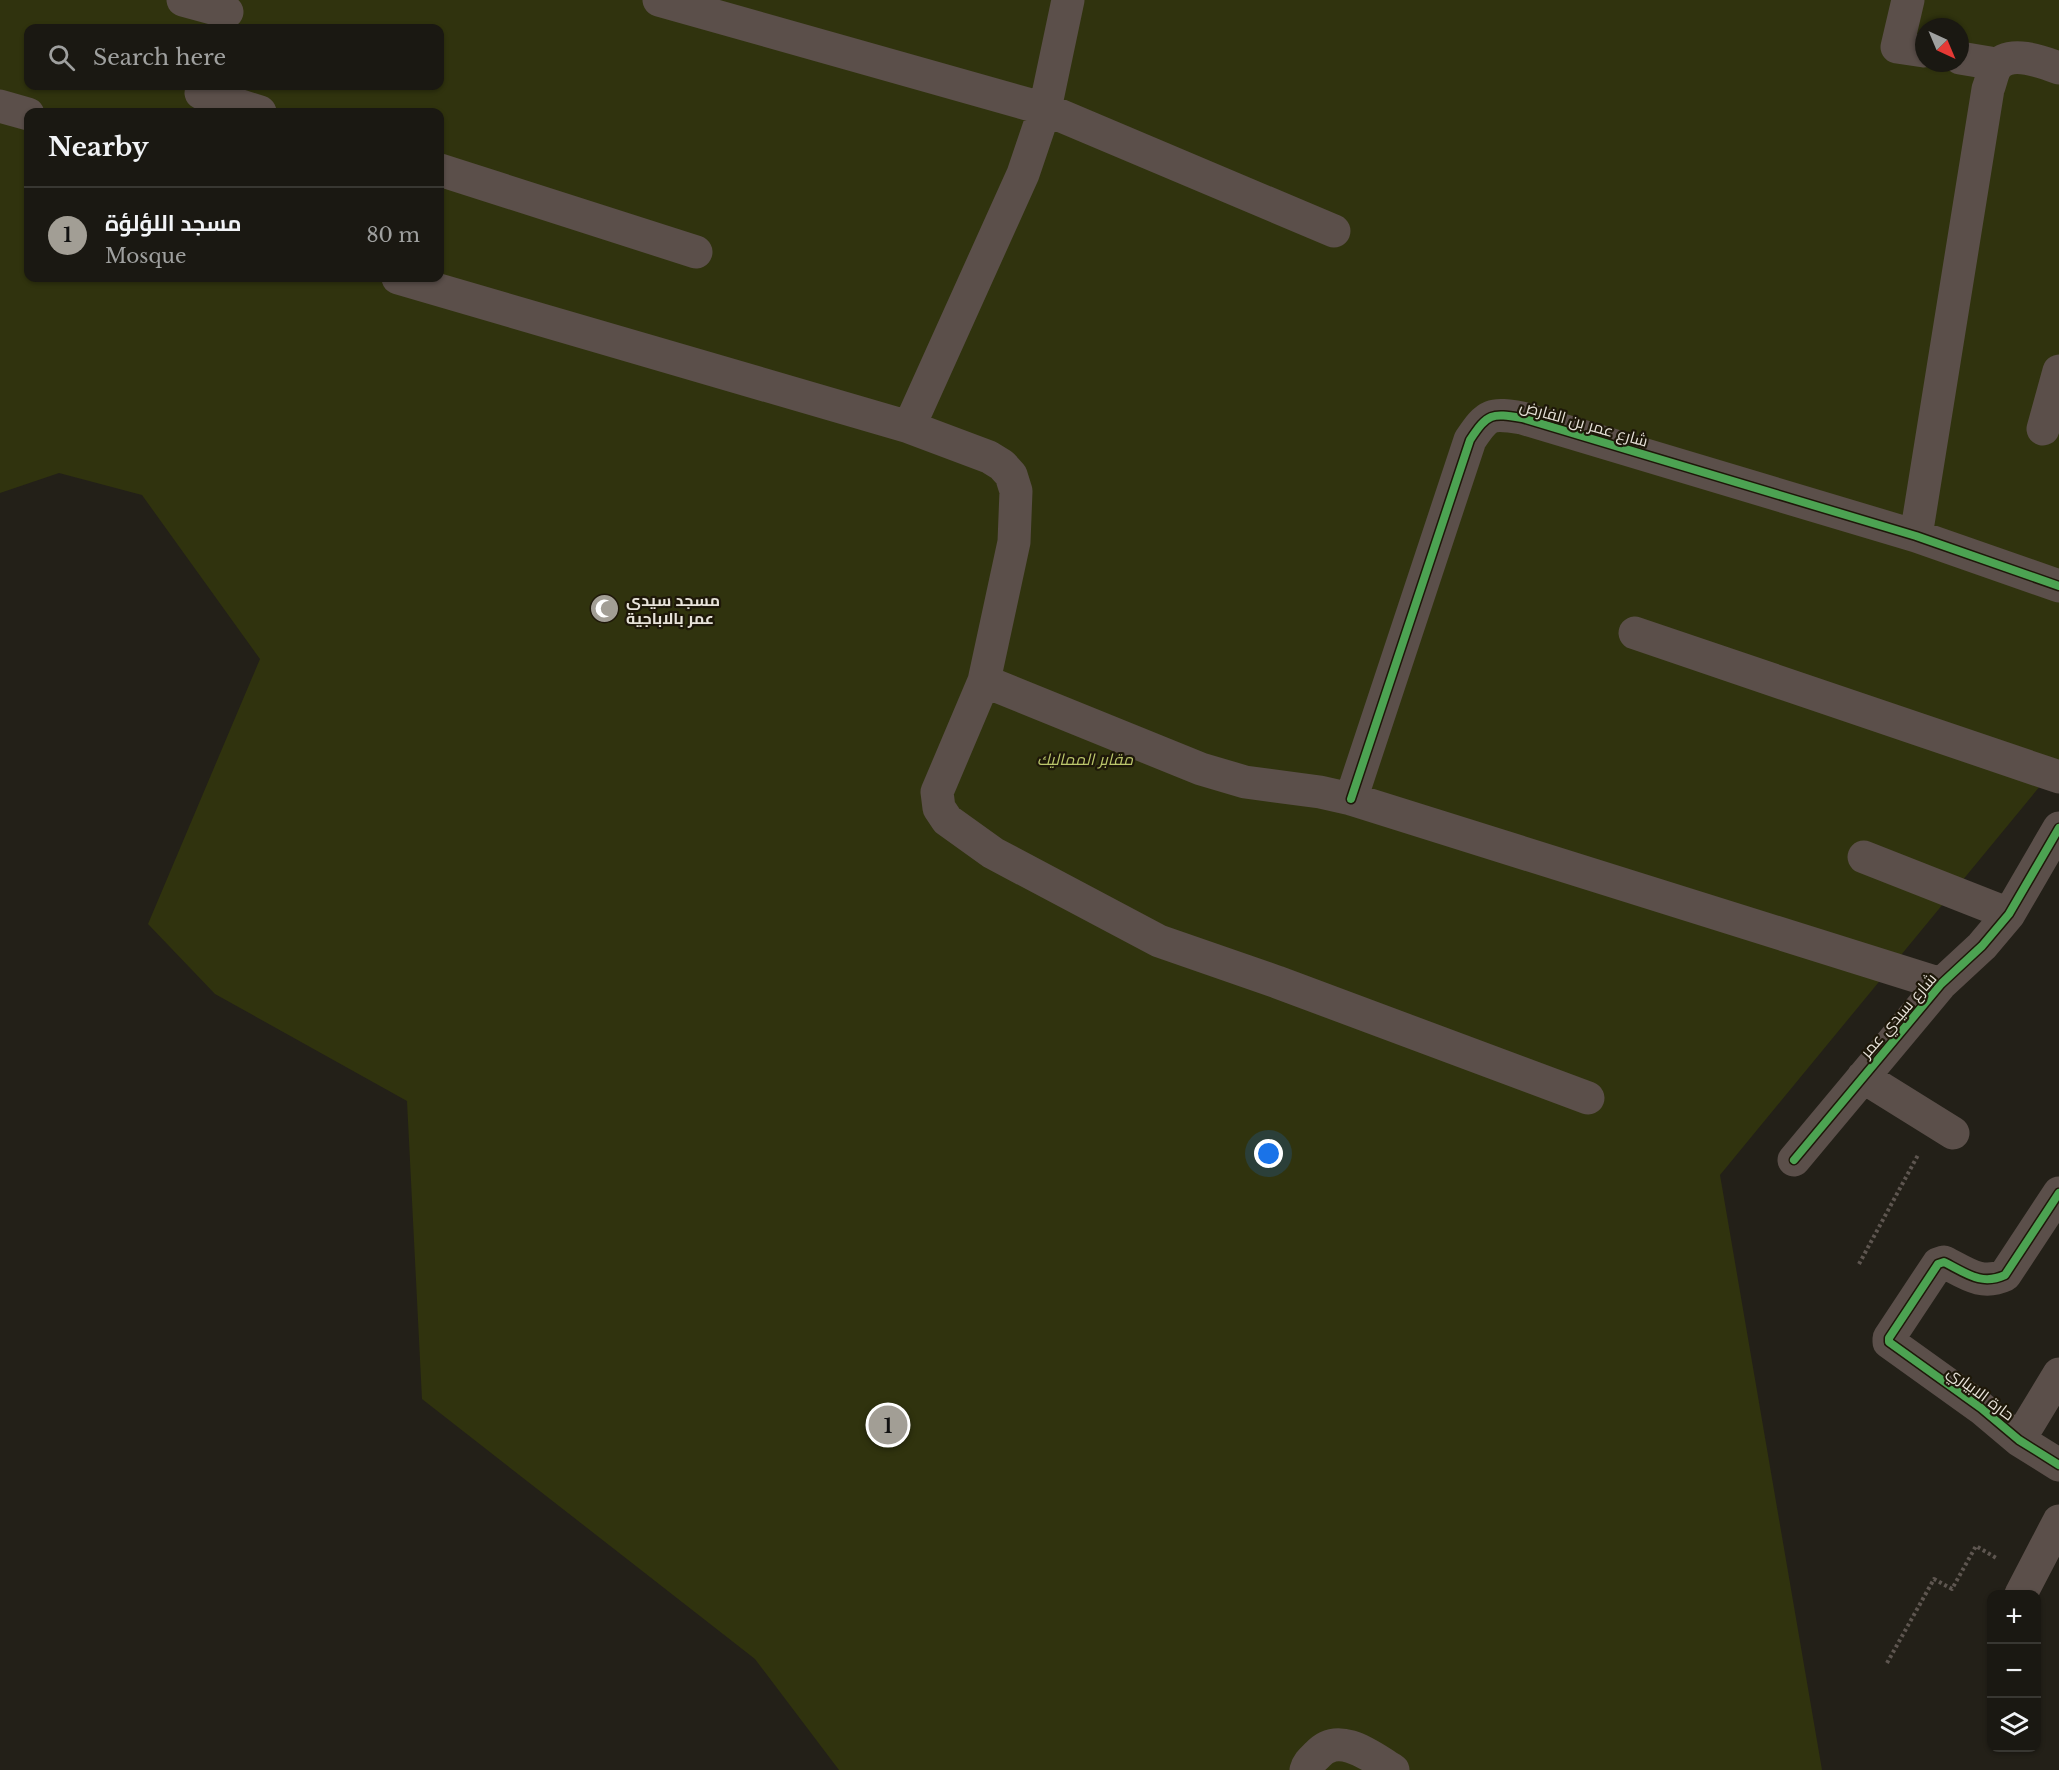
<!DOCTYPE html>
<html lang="en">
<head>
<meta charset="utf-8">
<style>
  :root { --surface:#1a1812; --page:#23211b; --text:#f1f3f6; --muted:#9fa09f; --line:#383732; --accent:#a29e95 }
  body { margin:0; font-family:"Libre Baskerville",Cairo,serif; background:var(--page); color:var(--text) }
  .controls { position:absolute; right:18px; bottom:18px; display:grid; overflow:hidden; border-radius:12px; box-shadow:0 2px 4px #0004 }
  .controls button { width:54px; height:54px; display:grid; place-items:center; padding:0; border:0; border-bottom:2px solid var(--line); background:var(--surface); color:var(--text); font:30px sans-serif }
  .compass { position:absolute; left:1915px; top:18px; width:54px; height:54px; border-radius:50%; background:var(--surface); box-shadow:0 2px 4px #0004; rotate:136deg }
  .you { position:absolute; left:1269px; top:1154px; width:21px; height:21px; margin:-15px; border:4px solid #fff; border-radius:50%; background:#1a73e8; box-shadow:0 0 0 9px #1a73e833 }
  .badge { display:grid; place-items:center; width:39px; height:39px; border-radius:50%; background:var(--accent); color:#111; font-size:20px; font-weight:700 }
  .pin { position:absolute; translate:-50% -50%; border:3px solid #fff; box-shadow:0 2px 6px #0006 }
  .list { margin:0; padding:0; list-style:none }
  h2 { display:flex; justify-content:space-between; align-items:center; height:78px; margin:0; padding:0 24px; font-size:26px }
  h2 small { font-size:20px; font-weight:400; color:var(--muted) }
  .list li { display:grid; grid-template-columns:39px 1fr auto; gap:18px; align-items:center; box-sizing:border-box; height:96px; padding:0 24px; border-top:2px solid var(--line) }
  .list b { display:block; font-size:22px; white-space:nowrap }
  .list p { margin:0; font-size:20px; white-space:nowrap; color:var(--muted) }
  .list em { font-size:20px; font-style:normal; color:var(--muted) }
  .icon { flex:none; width:33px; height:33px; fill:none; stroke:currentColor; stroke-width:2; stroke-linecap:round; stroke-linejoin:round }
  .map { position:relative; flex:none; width:2059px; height:1770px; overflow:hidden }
  .search { position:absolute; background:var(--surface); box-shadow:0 2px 4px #0004; left:24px; top:24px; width:420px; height:66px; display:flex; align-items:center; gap:15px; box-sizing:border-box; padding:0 21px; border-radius:12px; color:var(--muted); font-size:22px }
  .panel { position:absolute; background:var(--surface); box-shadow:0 2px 4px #0004; left:24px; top:108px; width:420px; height:174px; border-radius:12px }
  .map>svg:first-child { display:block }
  .green { fill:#30330e; fill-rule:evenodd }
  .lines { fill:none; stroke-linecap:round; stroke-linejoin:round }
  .path { stroke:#5e5650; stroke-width:4; stroke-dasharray:3 3; stroke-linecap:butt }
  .minor { stroke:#5b4f4a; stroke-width:33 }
  .cycleway-casing { stroke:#1e1809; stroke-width:11 }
  .cycleway { stroke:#4ca352; stroke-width:8 }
  .labels { text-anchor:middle; stroke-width:4.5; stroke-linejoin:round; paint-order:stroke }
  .street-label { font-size:16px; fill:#e7e2d9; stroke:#1e1809 }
  .poi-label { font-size:16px; font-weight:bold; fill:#e7e2d9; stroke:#1e1809; text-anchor:start }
  .park-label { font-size:16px; font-style:italic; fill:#bcc76c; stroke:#1e1809 }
</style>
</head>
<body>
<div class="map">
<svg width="2059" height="1770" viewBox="0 0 2059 1770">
  <rect width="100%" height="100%" fill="#232018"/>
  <!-- green -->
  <path class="green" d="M0,0h2059v763l-339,412 102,595h-983l-84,-111 -333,-260 -15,-298 -192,-107 -67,-70 112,-265 -118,-164 -83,-22 -59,20zM1924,27h36v36h-36zM28,28h412v58h-412zM28,112h412v166h-412z"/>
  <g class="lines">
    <!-- path -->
    <path class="path" d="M1859,1264l59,-109
      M1887,1663l47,-84 18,10 24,-43 22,13"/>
    <!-- minor -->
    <path class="minor" d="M183,0l44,12
      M659,0l386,109 289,122
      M1908,0l-11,47 27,4
      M1960,58l30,5 6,4
      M201,93l59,19
      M0,106l28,8
      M440,170l256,82
      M398,278l511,149 80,30 13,8 9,10 5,16 -2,51 -30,139 -47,111 2,16 8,12 46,33 166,88 118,41 311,116
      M909,427l114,-253 22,-65 23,-109
      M2043,429l16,-58
      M1916,536l72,-447c3,-7 4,-16 8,-22 13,-18 47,-5 63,1
      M1635,633l424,144
      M984,681l217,88 44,13 75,10 31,7 590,185
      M1351,799l119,-359c18,-27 21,-27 52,-22l394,118 143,50
      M1864,857l145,57
      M1863,1077l90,56
      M1794,1160l147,-176 41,-38 27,-32 50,-86
      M2059,1193l-54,82c-24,11 -39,-2 -61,-13l-6,2 -49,74v4l92,66 38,32 40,25
      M2019,1440l40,-66
      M2021,1594l38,-73
      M1306,1770c2,-7 6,-10 11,-15 22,-25 55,2 76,15"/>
    <defs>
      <path id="cycleway" d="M1351,799l119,-359c18,-27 21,-27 52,-22l394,118 143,50
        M1794,1160l147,-176 41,-38 27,-32 50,-86
        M2059,1193l-54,82c-24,11 -39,-2 -61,-13l-6,2 -49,74v4l92,66 38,32 40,25"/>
    </defs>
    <!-- cycleway casing -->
    <use href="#cycleway" class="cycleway-casing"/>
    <!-- cycleway -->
    <use href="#cycleway" class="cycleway"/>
  </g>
  <!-- icons -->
  <defs>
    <symbol id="mosque-disc" viewBox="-11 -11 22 22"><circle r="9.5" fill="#a29e95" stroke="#1e1809"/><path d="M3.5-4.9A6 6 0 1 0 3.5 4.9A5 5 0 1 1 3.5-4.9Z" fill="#fff"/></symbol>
  </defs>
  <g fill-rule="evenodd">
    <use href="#mosque-disc" x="588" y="592" width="33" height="33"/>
  </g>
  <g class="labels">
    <!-- street labels -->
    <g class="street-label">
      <text transform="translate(1584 423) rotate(16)" y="6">شارع عمر بن الفارض</text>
      <text transform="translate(1898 1015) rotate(-49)" y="6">شارع سيدي عمر</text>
      <text transform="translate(1981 1393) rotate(37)" y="6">حارة الابياري</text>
    </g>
    <!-- poi labels -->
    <g class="poi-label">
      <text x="626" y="606">مسجد سيدى<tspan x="626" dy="18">عمر بالاباجية</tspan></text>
    </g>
    <!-- park labels -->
    <g class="park-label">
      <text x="1085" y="765">مقابر المماليك</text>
    </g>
  </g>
</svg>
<div class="controls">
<button>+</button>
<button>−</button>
<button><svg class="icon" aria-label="layers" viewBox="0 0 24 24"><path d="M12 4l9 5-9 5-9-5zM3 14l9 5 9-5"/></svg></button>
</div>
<svg class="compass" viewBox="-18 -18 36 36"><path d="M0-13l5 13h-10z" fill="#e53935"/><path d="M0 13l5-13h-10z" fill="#9fa09f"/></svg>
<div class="you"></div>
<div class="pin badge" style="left:888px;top:1425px">1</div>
<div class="search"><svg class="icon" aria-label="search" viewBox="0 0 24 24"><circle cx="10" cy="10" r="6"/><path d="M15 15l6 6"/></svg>Search here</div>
<section class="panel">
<h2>Nearby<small></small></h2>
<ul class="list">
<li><span class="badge">1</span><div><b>مسجد اللؤلؤة</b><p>Mosque</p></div><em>80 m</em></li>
</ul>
</section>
</div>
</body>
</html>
